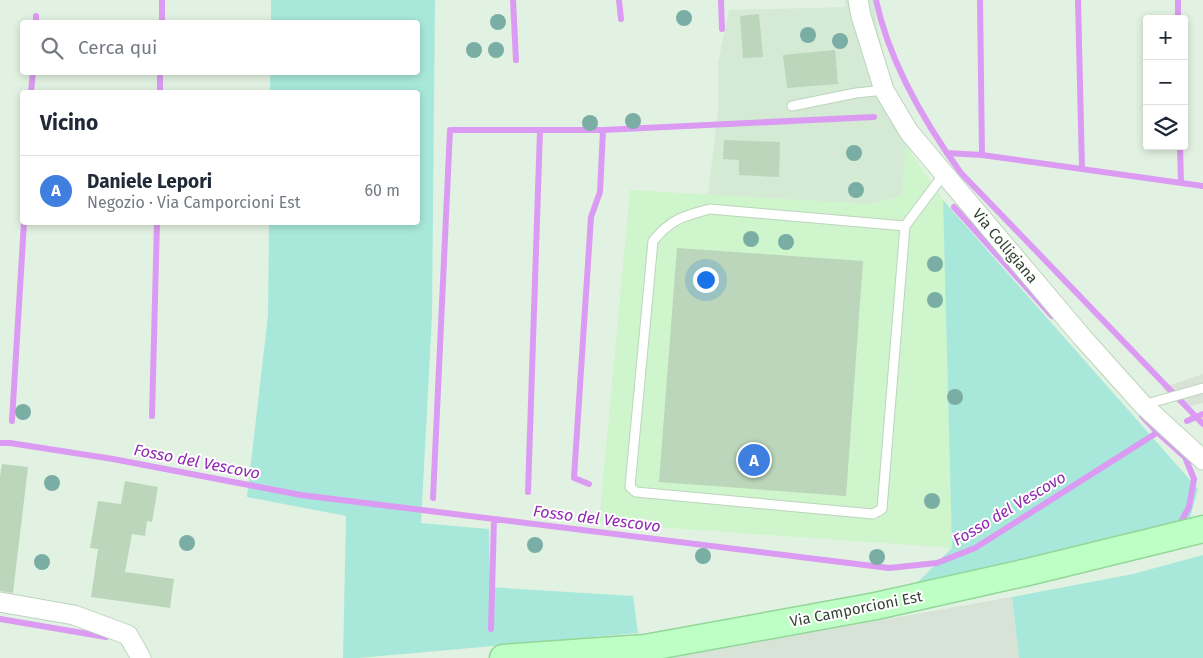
<!DOCTYPE html>
<html lang="it">
<head>
<meta charset="utf-8">
<style>
  :root { --surface:#fff; --page:#f6f6f7; --text:#1f2937; --muted:#747a83; --line:#e0e1e3; --accent:#db2777 }
  body { margin:0; font-family:"Fira Sans",sans-serif; background:var(--page); color:var(--text) }
  .controls { position:absolute; right:15px; top:15px; display:grid; overflow:hidden; border-radius:5px; box-shadow:0 2px 8px #0003 }
  .controls button { width:45px; height:45px; display:grid; place-items:center; padding:0; border:0; border-bottom:1px solid var(--line); background:var(--surface); color:var(--text); font:25px sans-serif }
  .you { position:absolute; left:705px; top:279px; width:18px; height:18px; margin:-12px; border:4px solid #fff; border-radius:50%; background:#1a73e8; box-shadow:0 0 0 8px #1a73e833 }
  .badge { display:grid; place-items:center; width:32px; height:32px; border-radius:50%; background:var(--accent); color:#fff; font-size:16px; font-weight:700 }
  .pin { position:absolute; translate:-50% -50%; border:2px solid #fff; box-shadow:0 1px 5px #0006 }
  .list { margin:0; padding:0; list-style:none }
  h2 { display:flex; justify-content:space-between; align-items:center; height:65px; margin:0; padding:0 20px; font-size:21px }
  h2 small { font-size:16px; font-weight:400; color:var(--muted) }
  .list li { display:grid; grid-template-columns:32px 1fr auto; gap:15px; align-items:center; box-sizing:border-box; height:70px; padding:0 20px; border-top:1px solid var(--line) }
  .list b { display:block; font-size:19px; white-space:nowrap }
  .list p { margin:0; font-size:16px; white-space:nowrap; color:var(--muted) }
  .list em { font-size:16px; font-style:normal; color:var(--muted) }
  .icon { flex:none; width:28px; height:28px; fill:none; stroke:currentColor; stroke-width:2; stroke-linecap:round; stroke-linejoin:round }
  .map { position:relative; flex:none; width:1203px; height:658px; overflow:hidden }
  .search { position:absolute; background:var(--surface); box-shadow:0 2px 8px #0003; left:20px; top:20px; width:400px; height:55px; display:flex; align-items:center; gap:12px; box-sizing:border-box; padding:0 18px; border-radius:5px; color:var(--muted); font-size:19px }
  .panel { position:absolute; background:var(--surface); box-shadow:0 2px 8px #0003; left:20px; top:90px; width:400px; height:135px; border-radius:5px }
  .map>svg:first-child { display:block }
  .residential { fill:#d4ead4 }
  .commercial { fill:#cef5cb }
  .industrial { fill:#d8e3d7 }
  .green { fill:#a8e8db }
  .lines { fill:none; stroke-linecap:round; stroke-linejoin:round }
  .stream { stroke:#dc9bf2; stroke-width:6 }
  .building { fill:#bbd6ba }
  .lane-casing { stroke:#bbd5bc; stroke-width:11 }
  .street-casing { stroke:#bbd5bc; stroke-width:21 }
  .secondary-casing { stroke:#92d798; stroke-width:29 }
  .lane { stroke:#fff; stroke-width:9 }
  .street { stroke:#fff; stroke-width:19 }
  .secondary { stroke:#beffc5; stroke-width:26 }
  .tree { fill:#7aaea5 }
  .labels { text-anchor:middle; stroke-width:4; stroke-linejoin:round; paint-order:stroke }
  .street-label { font-size:15px; fill:#334332; stroke:#fff }
  .water-label { font-size:16px; font-style:italic; fill:#912ab1; stroke:#fff }
</style>
</head>
<body>
<div class="map">
<svg width="1203" height="658" viewBox="0 0 1203 658">
  <rect width="100%" height="100%" fill="#e2f2e2"/>
  <!-- residential -->
  <path class="residential" d="M845,0h28l5,31 28,114 -4,51 -33,8 -161,-9 10,-85v-47l11,-53 117,-3z"/>
  <!-- commercial -->
  <path class="commercial" d="M906,145l37,55 9,348 -353,-25 31,-333 240,14 32,-8z"/>
  <!-- industrial -->
  <path class="industrial" d="M1203,374v29l-19,5 -22,-20z
    M1012,597l7,61h-354z"/>
  <!-- green -->
  <path class="green" d="M271,0h164l-3,317 -11,206 68,6 1,58 143,9 5,37 -279,25h-16l3,-142 -99,-19 21,-182 1,-92 149,-1v-130h-148v-19l148,-1v-50h-147z
    M943,200l255,289 -10,36 -275,62 39,-39z
    M1203,555v103h-184l-7,-61 121,-23z"/>
  <g class="lines">
    <!-- stream -->
    <path class="stream" d="M513,0l3,60
      M619,0l2,19
      M721,0l1,29
      M876,0c13,61 49,123 85,173l242,251
      M980,0l2,155
      M1078,0l4,169
      M1178,0v19
      M36,22v-6
      M162,22v-22
      M31,92l2,-20
      M160,92v-20
      M1180,146l1,37
      M947,153l35,2 221,31
      M954,207l98,109
      M152,416l5,-194
      M1142,416l15,16 28,25 9,22 -5,28 -7,13
      M12,421l12,-199
      M1187,421l16,-7
      M0,443h10l103,16 188,36 588,73 48,-5 38,-15 183,-116
      M589,484l-15,-6 17,-261 9,-25 3,-62
      M528,492l12,-362
      M433,498l17,-368h153l271,-13
      M0,619l106,18
      M491,629l3,-110"/>
  </g>
  <!-- building -->
  <path class="building" d="M759,14l4,43 -20,1 -3,-42z
    M835,50l3,34 -51,4 -4,-33z
    M724,140l56,2 -1,35 -40,-2v-15l-16,-1z
    M677,248l186,13 -17,235 -187,-14z
    M2,464l26,3 -15,126 -13,-2v-115z
    M125,481l33,6 -6,35 -5,-1 -2,15 -13,-2 -7,38 49,7 -4,29 -79,-11 7,-48 -8,-1 8,-47 23,3z"/>
  <g class="lines">
    <defs>
      <path id="lane" d="M792,106l64,-13 28,-3
        M905,226l-195,-17c-27,7 -39,10 -57,32l-23,246 6,5 237,22 9,-5 23,-283 39,-52
        M1143,405l60,-17"/>
      <path id="street" d="M858,0l3,16 23,74 25,42 173,205 61,68 60,55
        M0,602l74,13 54,20 13,23"/>
      <path id="secondary" d="M503,658l142,-10 231,-42 152,-34 175,-43"/>
    </defs>
    <!-- lane casing -->
    <use href="#lane" class="lane-casing"/>
    <!-- street casing -->
    <use href="#street" class="street-casing"/>
    <!-- secondary casing -->
    <use href="#secondary" class="secondary-casing"/>
    <!-- lane -->
    <use href="#lane" class="lane"/>
    <!-- street -->
    <use href="#street" class="street"/>
    <!-- secondary -->
    <use href="#secondary" class="secondary"/>
  </g>
  <!-- trees -->
  <g class="tree">
    <circle cx="684" cy="18" r="8"/>
    <circle cx="498" cy="22" r="8"/>
    <circle cx="808" cy="35" r="8"/>
    <circle cx="840" cy="41" r="8"/>
    <circle cx="474" cy="50" r="8"/>
    <circle cx="496" cy="50" r="8"/>
    <circle cx="633" cy="121" r="8"/>
    <circle cx="590" cy="123" r="8"/>
    <circle cx="854" cy="153" r="8"/>
    <circle cx="856" cy="190" r="8"/>
    <circle cx="751" cy="239" r="8"/>
    <circle cx="786" cy="242" r="8"/>
    <circle cx="935" cy="264" r="8"/>
    <circle cx="935" cy="300" r="8"/>
    <circle cx="955" cy="397" r="8"/>
    <circle cx="23" cy="412" r="8"/>
    <circle cx="52" cy="483" r="8"/>
    <circle cx="932" cy="501" r="8"/>
    <circle cx="187" cy="543" r="8"/>
    <circle cx="535" cy="545" r="8"/>
    <circle cx="703" cy="556" r="8"/>
    <circle cx="877" cy="557" r="8"/>
    <circle cx="42" cy="562" r="8"/>
  </g>
  <g class="labels">
    <!-- street labels -->
    <g class="street-label">
      <text transform="translate(1005 246) rotate(50)" y="5">Via Colligiana</text>
      <text transform="translate(856 609) rotate(-11)" y="5">Via Camporcioni Est</text>
    </g>
    <!-- water labels -->
    <g class="water-label">
      <text transform="translate(197 461) rotate(11)" y="6">Fosso del Vescovo</text>
      <text transform="translate(1009 508) rotate(-31)" y="6">Fosso del Vescovo</text>
      <text transform="translate(597 518) rotate(7)" y="6">Fosso del Vescovo</text>
    </g>
  </g>
</svg>
<div class="controls">
<button>+</button>
<button>−</button>
<button><svg class="icon" aria-label="layers" viewBox="0 0 24 24"><path d="M12 4l9 5-9 5-9-5zM3 14l9 5 9-5"/></svg></button>
</div>
<div class="you"></div>
<div class="pin badge" style="left:754px;top:460px;background:#3f7fe0">A</div>
<div class="search"><svg class="icon" aria-label="search" viewBox="0 0 24 24"><circle cx="10" cy="10" r="6"/><path d="M15 15l6 6"/></svg>Cerca qui</div>
<section class="panel">
<h2>Vicino<small></small></h2>
<ul class="list">
<li><span class="badge" style="background:#3f7fe0">A</span><div><b>Daniele Lepori</b><p>Negozio · Via Camporcioni Est</p></div><em>60 m</em></li>
</ul>
</section>
</div>
</body>
</html>
